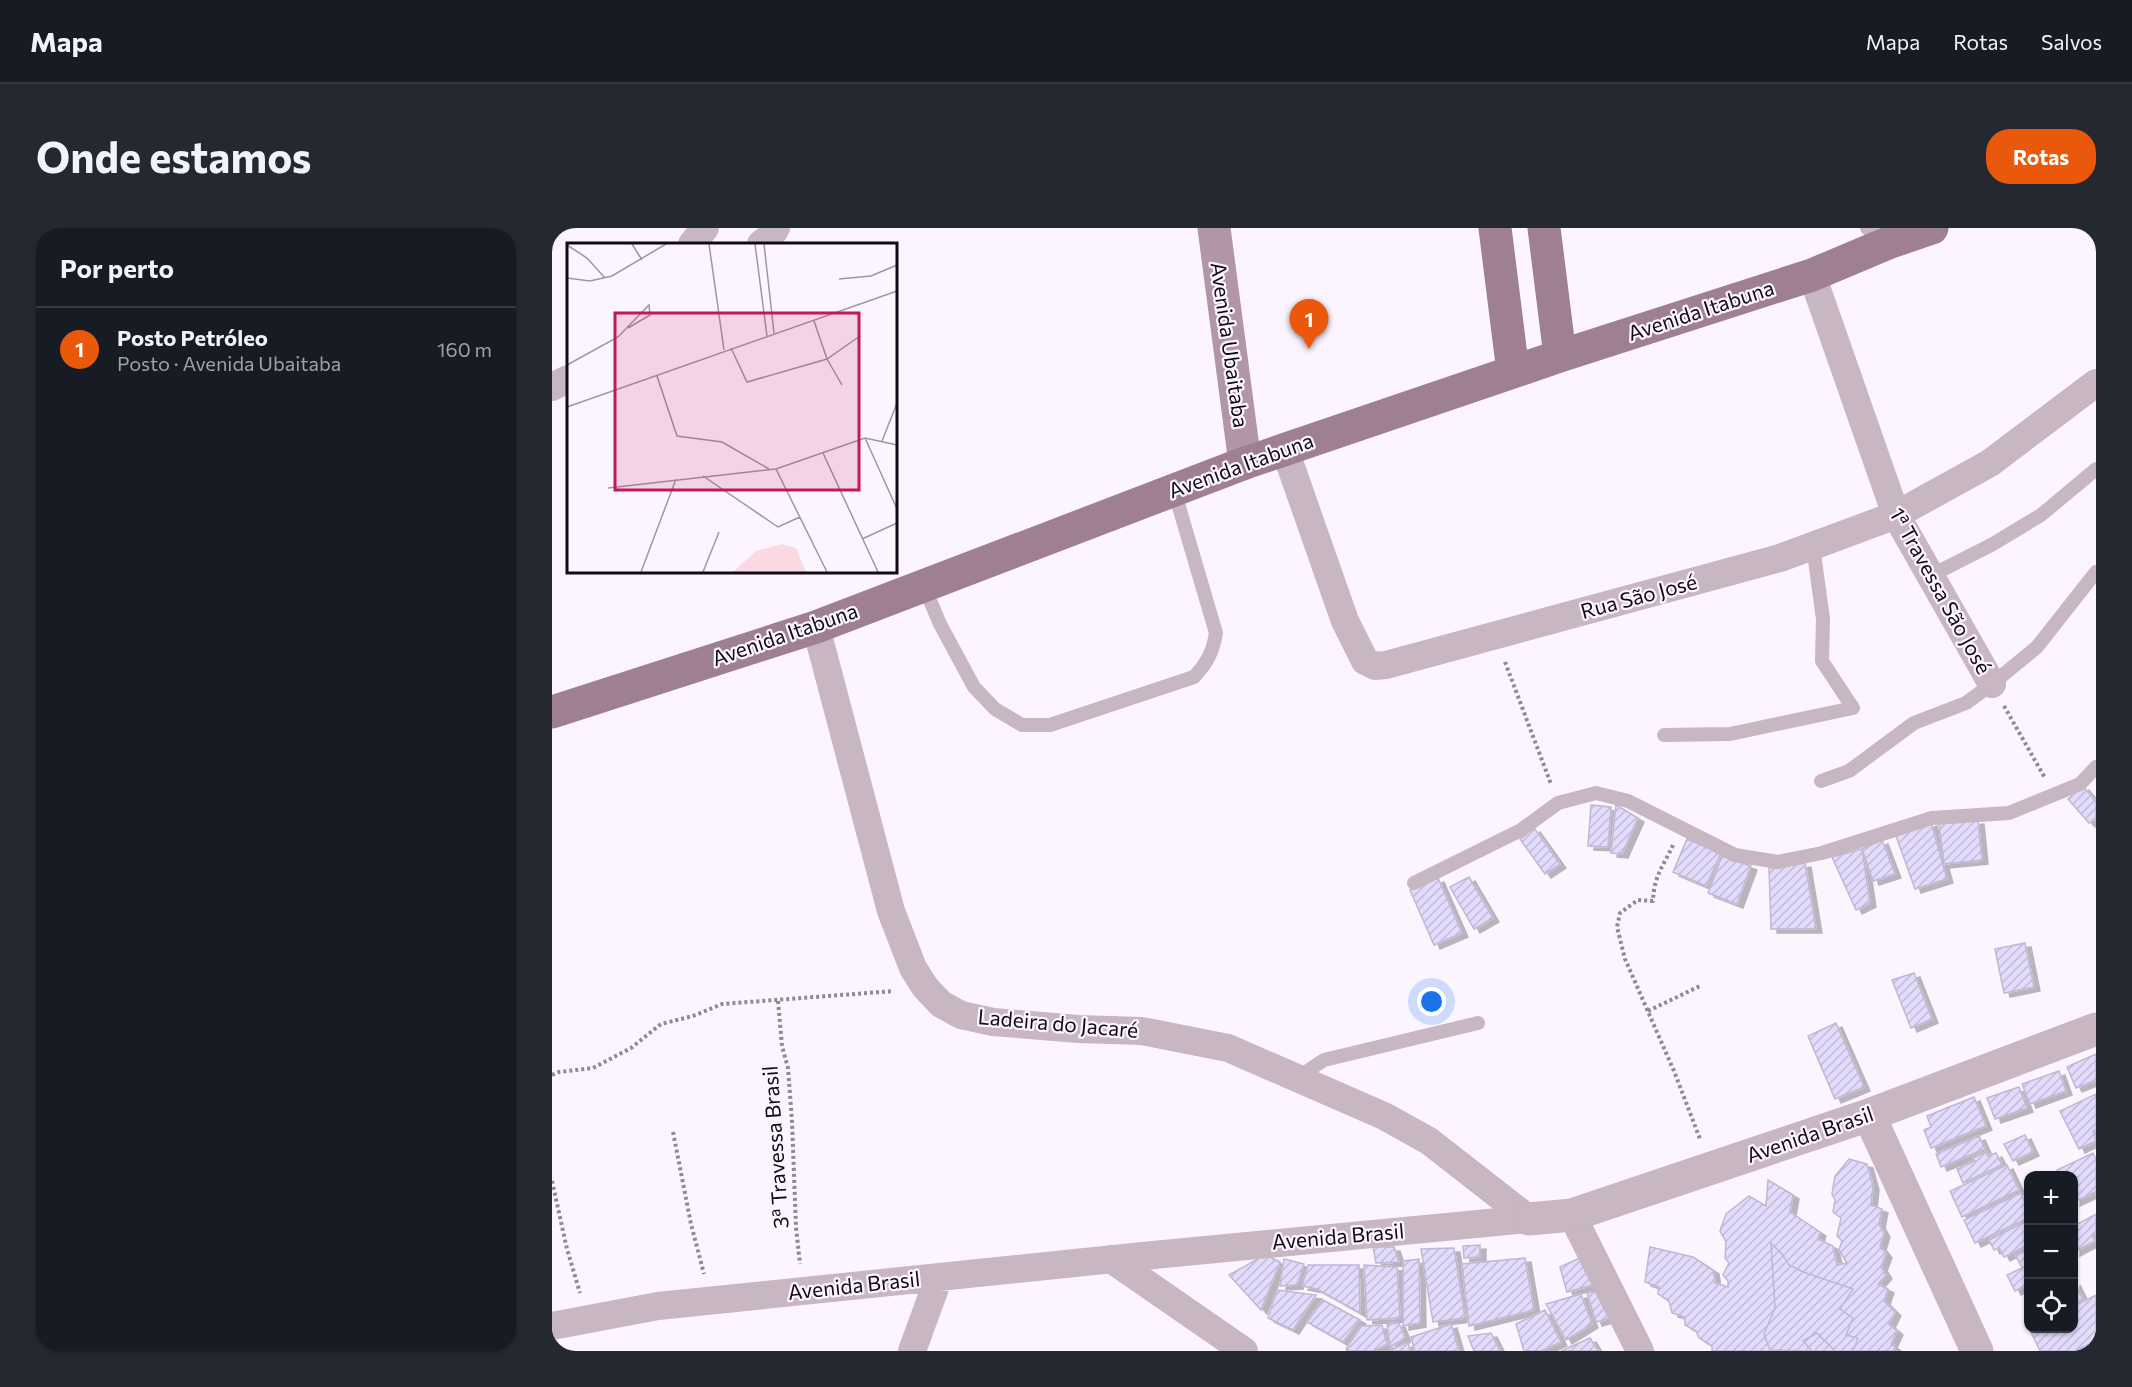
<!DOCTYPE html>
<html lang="pt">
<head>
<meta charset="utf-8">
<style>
  :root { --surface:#171b24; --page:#242831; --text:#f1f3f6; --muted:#9ea1a6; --line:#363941; --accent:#ea580c }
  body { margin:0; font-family:Commissioner,sans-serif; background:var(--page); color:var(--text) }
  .controls { position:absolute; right:18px; bottom:18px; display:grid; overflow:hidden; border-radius:12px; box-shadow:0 2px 4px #0004 }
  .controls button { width:54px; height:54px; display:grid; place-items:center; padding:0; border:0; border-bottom:2px solid var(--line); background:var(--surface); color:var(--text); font:30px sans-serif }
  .you { position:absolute; left:880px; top:774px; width:21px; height:21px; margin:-15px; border:4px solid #fff; border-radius:50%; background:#1a73e8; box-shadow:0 0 0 9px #1a73e833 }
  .badge { display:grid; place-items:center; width:39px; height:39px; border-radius:50%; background:var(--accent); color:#fff; font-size:20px; font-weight:700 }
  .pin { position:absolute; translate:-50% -50px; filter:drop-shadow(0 2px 3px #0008) }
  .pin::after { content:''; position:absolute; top:32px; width:21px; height:18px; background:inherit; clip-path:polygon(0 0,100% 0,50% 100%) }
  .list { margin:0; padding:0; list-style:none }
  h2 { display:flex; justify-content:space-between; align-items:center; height:78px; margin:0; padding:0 24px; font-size:26px }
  h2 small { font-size:20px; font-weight:400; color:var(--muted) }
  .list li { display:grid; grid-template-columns:39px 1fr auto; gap:18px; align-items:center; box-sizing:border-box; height:84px; padding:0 24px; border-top:2px solid var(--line) }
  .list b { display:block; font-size:22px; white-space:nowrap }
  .list p { margin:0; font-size:20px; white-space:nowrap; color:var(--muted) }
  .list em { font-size:20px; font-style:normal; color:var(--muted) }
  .icon { flex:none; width:33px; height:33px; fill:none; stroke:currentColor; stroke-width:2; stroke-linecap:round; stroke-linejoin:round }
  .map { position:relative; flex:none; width:1544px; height:1123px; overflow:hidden; border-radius:24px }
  header { display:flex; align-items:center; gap:36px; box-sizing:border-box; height:84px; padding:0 30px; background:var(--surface); border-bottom:2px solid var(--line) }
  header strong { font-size:28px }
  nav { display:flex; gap:33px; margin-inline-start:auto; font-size:21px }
  .intro { display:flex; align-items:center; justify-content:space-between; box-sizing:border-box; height:144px; padding:0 36px }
  h1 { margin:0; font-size:42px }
  .button { padding:15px 27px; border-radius:24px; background:var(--accent); color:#fff; font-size:21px; font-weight:700 }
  main { display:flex; gap:36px; padding:0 36px }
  aside { flex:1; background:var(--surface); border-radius:24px; box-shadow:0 2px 4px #0004 }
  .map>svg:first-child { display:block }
  .building { fill:url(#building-hatch); stroke:#beb8d3; stroke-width:1.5; filter:url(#shadow) }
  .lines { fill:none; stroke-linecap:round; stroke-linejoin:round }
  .path { stroke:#8f8992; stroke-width:4; stroke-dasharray:3 3; stroke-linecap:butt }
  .service { stroke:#c8b6c2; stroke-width:14 }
  .minor { stroke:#c8b6c2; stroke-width:28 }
  .tertiary { stroke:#c8b6c2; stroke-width:33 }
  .secondary { stroke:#b096a7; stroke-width:33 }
  .primary { stroke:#9e7f94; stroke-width:33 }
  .labels { text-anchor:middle; stroke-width:4.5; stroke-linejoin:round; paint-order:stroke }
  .street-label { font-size:21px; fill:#110b14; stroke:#fcf5ff }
  .inset-road { fill:none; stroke:#9e97a1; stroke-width:1.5 }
  .view { fill:#c2185b; fill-opacity:0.15; stroke:#c2185b; stroke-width:3 }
  .inset-edge { fill:none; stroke:#110b14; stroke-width:3 }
</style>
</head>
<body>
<header>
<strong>Mapa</strong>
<nav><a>Mapa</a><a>Rotas</a><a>Salvos</a></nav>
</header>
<div class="intro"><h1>Onde estamos</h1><a class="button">Rotas</a></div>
<main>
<aside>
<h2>Por perto<small></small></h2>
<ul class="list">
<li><span class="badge">1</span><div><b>Posto Petróleo</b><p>Posto · Avenida Ubaitaba</p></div><em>160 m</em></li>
</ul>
</aside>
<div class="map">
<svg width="1544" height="1123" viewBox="0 0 1544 1123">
  <defs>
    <pattern id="building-hatch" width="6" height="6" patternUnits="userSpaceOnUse" patternTransform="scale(1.5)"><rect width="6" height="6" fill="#e2dbfc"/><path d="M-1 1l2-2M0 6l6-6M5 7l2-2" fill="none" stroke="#c1bbd7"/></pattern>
    <filter id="shadow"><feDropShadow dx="6" dy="4" stdDeviation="0" flood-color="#0004"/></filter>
  </defs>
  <rect width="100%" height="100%" fill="#fcf5ff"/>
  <!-- building -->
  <path class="building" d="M1531,558l13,16v16l-7,5 -21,-24z
    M1039,577l20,2 -3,40 -20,-1z
    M1064,577l22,13 -16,36 -11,-1z
    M1426,592l4,40 -38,4 -5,-40z
    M1379,594l16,57 -32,10 -20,-56z
    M982,600l26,36 -15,10 -25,-35z
    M1135,611l34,14 -15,33 -33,-14z
    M1330,612l13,34 -22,7 -11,-32z
    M1310,621l8,54 -14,7 -24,-53z
    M1170,628l29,10 -14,38 -29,-11z
    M1253,635l11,66h-45l-2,-61z
    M917,649l24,41 -19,11 -24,-42z
    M886,650l24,55 -28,12 -24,-55z
    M1473,715l9,44 -30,6 -9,-44z
    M1362,745l18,46 -21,9 -19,-48z
    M1284,795l28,64 -29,12 -27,-63z
    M1544,826v26l-20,8 -9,-21z
    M1507,843l7,20 -36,13 -8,-20z
    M1467,859l8,21 -32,11 -8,-21z
    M1544,866v35l-3,2 3,10 -17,8 -19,-38z
    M1422,869l12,29 -55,22 -7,-18 7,-3 -4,-11z
    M1473,907l8,17 -20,9 -9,-17z
    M1427,908l6,13 -44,18 -5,-13z
    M1434,924l2,4 8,-3 6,12 -39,18 -6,-14 18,-8 -2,-3z
    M1541,925l3,6v36l-1,-3 -21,10v-26h-14l-3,-6z
    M1297,931l18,5 6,22 -2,19 11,4 -3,15 5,9 -4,13 6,8 -5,13 5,8 -8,9 10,5 -4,12 11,11 -6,12 8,7 -6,13 4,3 -2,4h-181v-5l-13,-8 -3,-7 -11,-6v-8l-13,-4 -3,-12 -11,-7 1,-7 -14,-5 5,-35 43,10 20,13 2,13 13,4v-6l-5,-6 6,-12 -4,-5 1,-16 -6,-11 6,-17 23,-18 17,10 2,-26 25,15 -3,17 30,20 -2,7 15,7 4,19 10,-2 -8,-13 3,-9 -5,-5 4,-18 -8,-6 2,-12 -3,-6 3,-18z
    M1455,937l12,25 -57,27 -12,-26z
    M1469,965l7,16v9l-53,25 -11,-23z
    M1544,986v19l-4,2 3,6 -21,11v-26z
    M1476,992v25l-24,12 -5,-9 -5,2 -5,-10z
    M1219,1015l11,11 7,11 14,7 50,17 -13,20 13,9 -7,17 12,3 -5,13h-18l-18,-18 -14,8 9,10 -42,-1 -6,-16 11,-26z
    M928,1017v12l-16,1 -1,-12z
    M821,1019h21l5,15 -23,1z
    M902,1020l11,70 -32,4 -12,-73z
    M1476,1021v35l-13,7 -8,-16 15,-7 -6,-12z
    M713,1027l15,7 -19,48 -32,-35z
    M1032,1028l12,28 -29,8 -7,-25z
    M973,1030l9,52 -65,16 -7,-62z
    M732,1031l20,5 -7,21 -17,1z
    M867,1031l1,64 -17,3v-65z
    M756,1037h51l1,48 -43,-24 -15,-3z
    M812,1037l33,2 3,51 -33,2z
    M1522,1053l9,18 -9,5z
    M725,1062l39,5 -23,35 -25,-12z
    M1051,1062l11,27 -18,5 -9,-29z
    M1029,1066l11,30 -26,16 -20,-36z
    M1544,1067v46l-21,10h-35l-11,-23h45v-22z
    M771,1072l37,20 -17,22 -36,-20z
    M993,1082l16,32 -20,9h-17l-8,-27z
    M847,1095l6,15 -15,9 -3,-23z
    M899,1096l8,27h-44l-4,-14z
    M830,1097l5,19 -13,7h-27l-1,-2 15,-23z
    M939,1105l9,18h-26l-6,-15z
    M1038,1110l8,13h-37z
    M856,1114l2,9h-21z
    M1544,1115v8h-17z"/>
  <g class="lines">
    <!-- path -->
    <path class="path" d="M953,434l46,122
      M1452,478l41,72
      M1121,617c-10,22 -19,30 -20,56l-15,-1 -18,13 -3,14 8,32 49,112 26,68
      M226,773l4,45 6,22 4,53 4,106 4,37
      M1096,783l54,-26
      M0,847l7,-3 34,-4 38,-20 30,-24 32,-8 29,-12 172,-13
      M121,904l18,92 13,50
      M0,953l15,68 13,44"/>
    <!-- service -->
    <path class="service" d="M1315,0l19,14
      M1378,348l63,-32 48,-29 55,-46
      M372,358l16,38 34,63 21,22 27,16h28l144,-48c13,-14 19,-25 22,-44l-42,-143
      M1112,507l66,-1 123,-26 -31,-47 1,-42 -10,-73
      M1269,553l28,-10 65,-48 52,-20 26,-19 45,-37 59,-75
      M862,655l107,-53 37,-27 38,-10 32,8 107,54 43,7 44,-9 110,-35 77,-5 71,-29 16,-17
      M745,850l27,-18 154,-37"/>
    <!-- minor -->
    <path class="minor" d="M140,16l13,-16
      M209,16l9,-7 6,-9
      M1260,47l84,240 96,169
      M0,159l16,-8
      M733,222l60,171 20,40 10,5 11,-1 394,-107 116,-43 94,-52 106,-80
      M264,399l75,284 22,57 12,19 16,17 20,11 32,7 85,7 64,2 86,17 156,68 45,25 100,78
      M1020,987l68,136
      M559,1031l133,92
      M0,1098l106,-20 485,-50 386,-37
      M360,1123l27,-74"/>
    <!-- tertiary -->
    <path class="tertiary" d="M1317,887l108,236
      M977,991l43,-4 297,-100 227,-86"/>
    <!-- secondary -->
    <path class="secondary" d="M662,0l31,235"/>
    <!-- primary -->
    <path class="primary" d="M943,0l18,144
      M992,0l16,128
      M0,484l264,-85 429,-164 315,-107 252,-81 76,-32 44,-15"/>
  </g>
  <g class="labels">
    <!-- street labels -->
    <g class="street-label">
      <text transform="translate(1149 83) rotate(-18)" y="7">Avenida Itabuna</text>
      <text transform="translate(677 117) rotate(82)" y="7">Avenida Ubaitaba</text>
      <text transform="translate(689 238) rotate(-20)" y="7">Avenida Itabuna</text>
      <text transform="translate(1388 363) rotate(61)" y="7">1ª Travessa São José</text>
      <text transform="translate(1087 369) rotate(-15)" y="7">Rua São José</text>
      <text transform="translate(233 407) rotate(-19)" y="7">Avenida Itabuna</text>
      <text transform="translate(506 796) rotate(5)" y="7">Ladeira do Jacaré</text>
      <text transform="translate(1258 907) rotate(-19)" y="7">Avenida Brasil</text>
      <text transform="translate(224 919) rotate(-94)" y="7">3ª Travessa Brasil</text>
      <text transform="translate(786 1009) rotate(-5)" y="7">Avenida Brasil</text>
      <text transform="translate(302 1058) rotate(-6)" y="7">Avenida Brasil</text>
    </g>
  </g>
  <!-- overview -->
  <g transform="translate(15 15)">
    <rect width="330" height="330" fill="#fcf5ff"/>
    <path d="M215,301l14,4 10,24h-73l23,-21z" fill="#fad9e2"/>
    <path class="inset-road" d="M65,1l10,16M142,1l15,106M188,1l12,92M197,1l10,89M0,2l20,13 18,20M0,35l23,3 22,-5 54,-32M272,36l32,-3 26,-11M247,78l13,38 15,26M164,105l16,34 80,-23 33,-23M0,122l51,-28 31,-32 1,10 -22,13M90,133l20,60 45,6 47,27M0,164l330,-116M298,195l32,71M315,198l15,-38M256,210l55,119M209,226l51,103M136,233l75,51 22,-10M41,245l168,-19 89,-31 32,7M295,296l35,-16M74,329l35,-93M136,329l16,-40"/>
    <path class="view" d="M48,70h244v177h-244z"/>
    <rect width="330" height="330" class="inset-edge"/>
  </g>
</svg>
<div class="controls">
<button>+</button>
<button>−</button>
<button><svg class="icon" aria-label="locate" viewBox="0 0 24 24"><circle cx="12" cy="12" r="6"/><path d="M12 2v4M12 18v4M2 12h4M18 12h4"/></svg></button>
</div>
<div class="you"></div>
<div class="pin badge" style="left:757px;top:121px">1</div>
</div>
</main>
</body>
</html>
